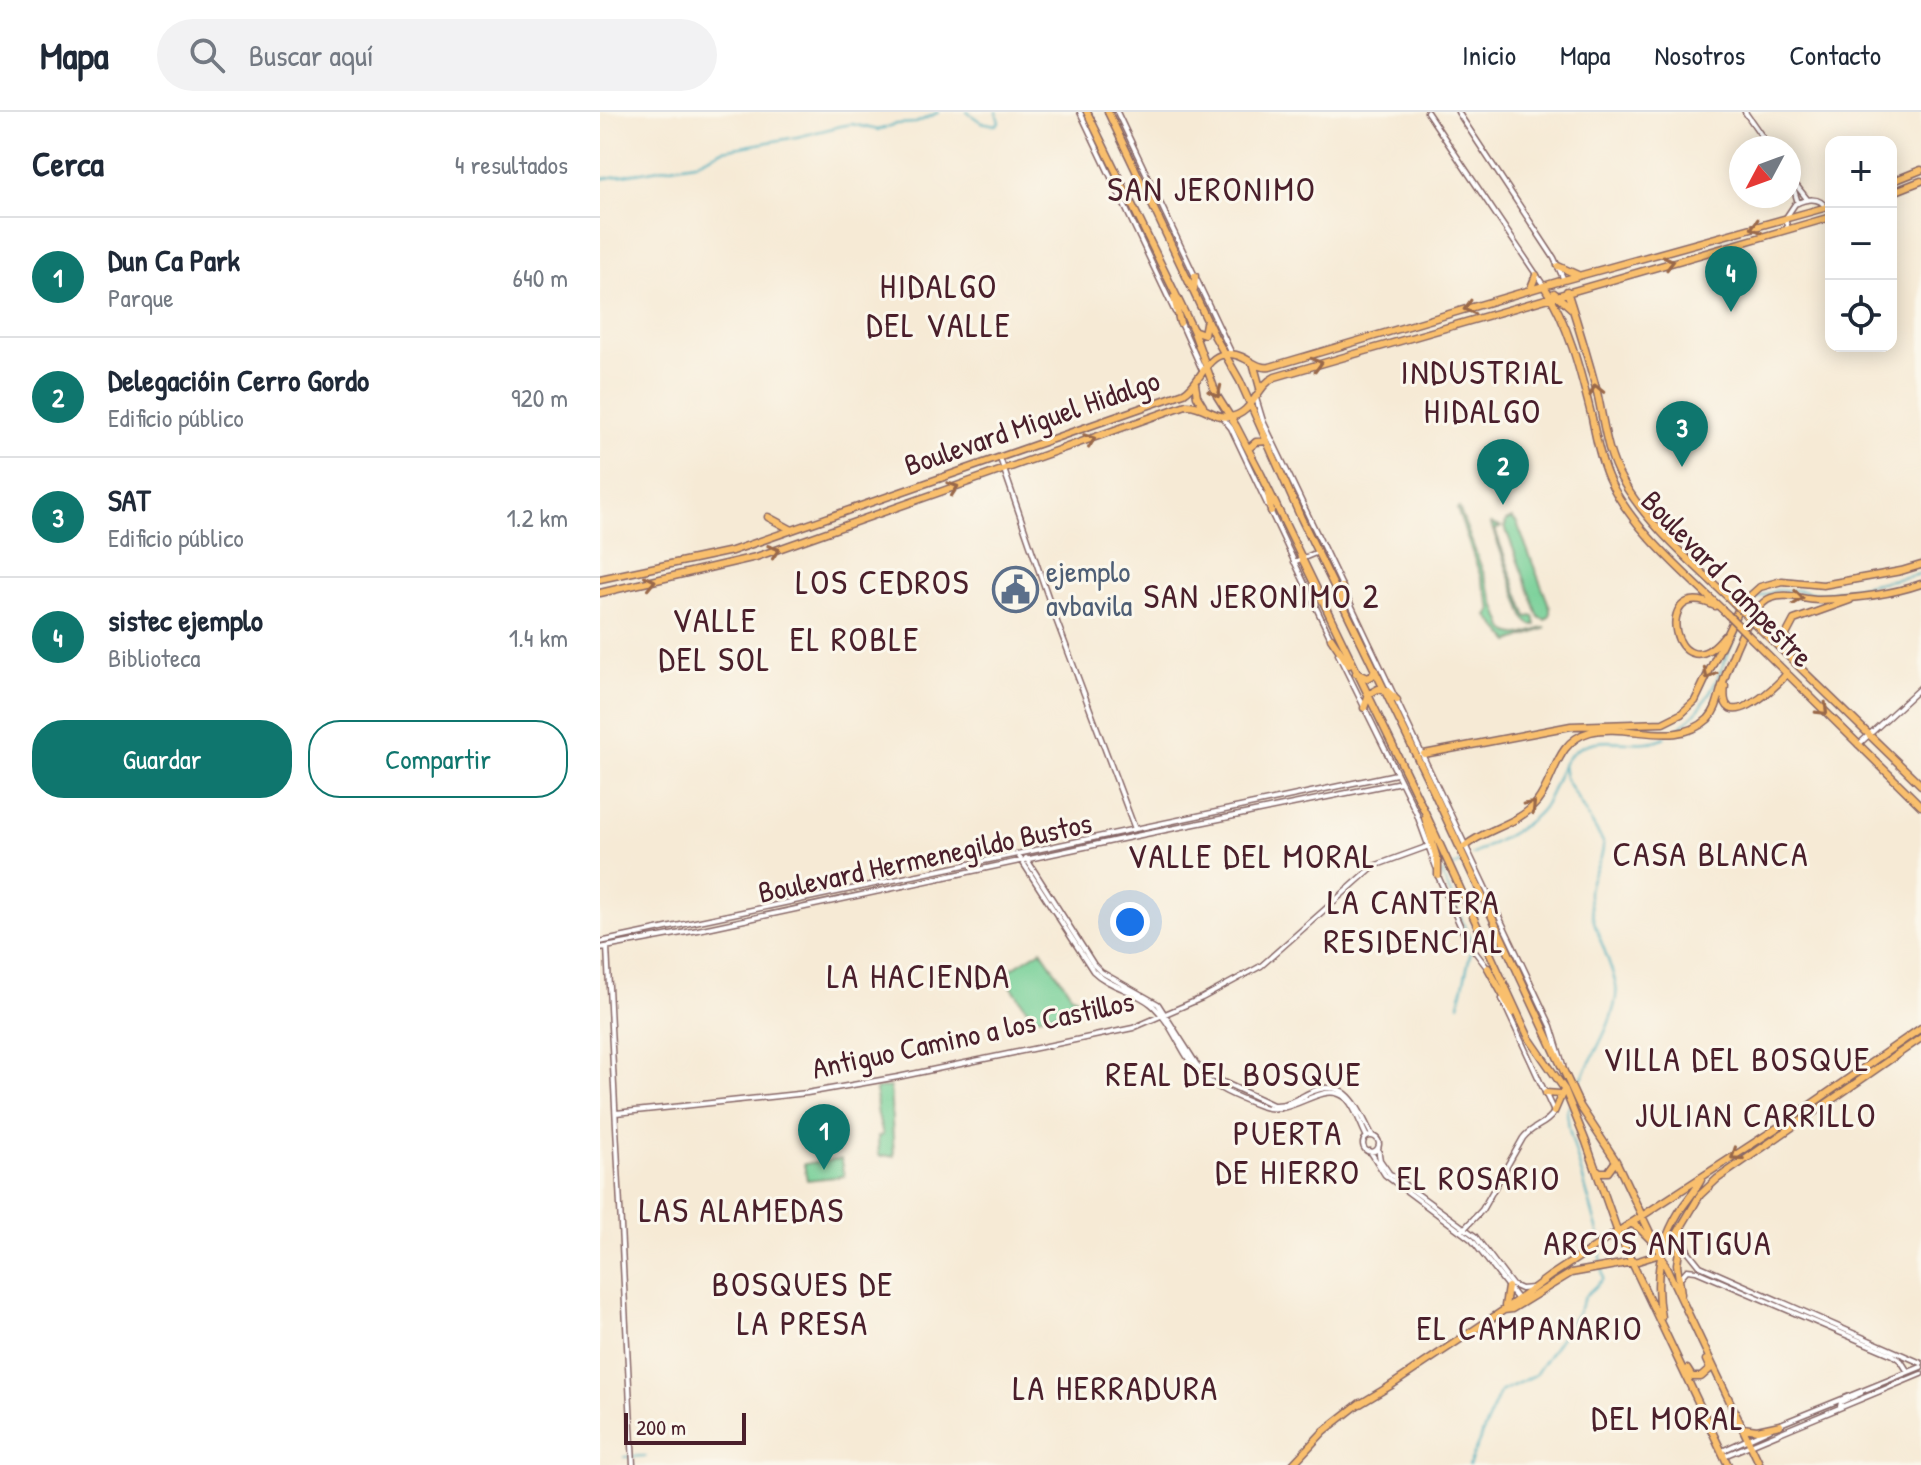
<!DOCTYPE html>
<html lang="es">
<head>
<meta charset="utf-8">
<style>
  :root { --surface:#fff; --page:#f2f2f3; --text:#1f2937; --muted:#747a83; --line:#e0e1e3; --accent:#0f766e }
  body { margin:0; font-family:"Patrick Hand",sans-serif; background:var(--page); color:var(--text) }
  .controls { position:absolute; right:24px; top:24px; display:grid; overflow:hidden; border-radius:16px; box-shadow:0 4px 20px #0003 }
  .controls button { width:72px; height:72px; display:grid; place-items:center; padding:0; border:0; border-bottom:2px solid var(--line); background:var(--surface); color:var(--text); font:40px sans-serif }
  .compass { position:absolute; left:1129px; top:24px; width:72px; height:72px; border-radius:50%; background:var(--surface); box-shadow:0 4px 20px #0003; rotate:229deg }
  .scale { position:absolute; left:24px; bottom:20px; width:122px; box-sizing:border-box; padding-left:8px; border:4px solid #4a1f2b; border-top:0; font-size:22px; line-height:28px; white-space:nowrap; color:#4a1f2b; -webkit-text-stroke:6px #fbf7ec; paint-order:stroke }
  .you { position:absolute; left:530px; top:810px; width:28px; height:28px; margin:-20px; border:6px solid #fff; border-radius:50%; background:#1a73e8; box-shadow:0 0 0 12px #1a73e833 }
  .badge { display:grid; place-items:center; width:52px; height:52px; border-radius:50%; background:var(--accent); color:#fff; font-size:26px; font-weight:700 }
  .pin { position:absolute; translate:-50% -66px; filter:drop-shadow(0 2px 4px #0008) }
  .pin::after { content:''; position:absolute; top:42px; width:28px; height:24px; background:inherit; clip-path:polygon(0 0,100% 0,50% 100%) }
  .list { margin:0; padding:0; list-style:none }
  h2 { display:flex; justify-content:space-between; align-items:center; height:104px; margin:0; padding:0 32px; font-size:34px }
  h2 small { font-size:26px; font-weight:400; color:var(--muted) }
  .list li { display:grid; grid-template-columns:52px 1fr auto; gap:24px; align-items:center; box-sizing:border-box; height:120px; padding:0 32px; border-top:2px solid var(--line) }
  .list b { display:block; font-size:30px; white-space:nowrap }
  .list p { margin:0; font-size:26px; white-space:nowrap; color:var(--muted) }
  .list em { font-size:26px; font-style:normal; color:var(--muted) }
  .actions { display:flex; gap:16px; padding:24px 32px }
  .actions a { flex:1; padding:18px 0; border:2px solid var(--accent); border-radius:32px; text-align:center; font-size:28px; color:var(--accent) }
  .actions .main { background:var(--accent); color:#fff }
  .icon { flex:none; width:44px; height:44px; fill:none; stroke:currentColor; stroke-width:2; stroke-linecap:round; stroke-linejoin:round }
  .map { position:relative; flex:none; width:1321px; height:1353px; overflow:hidden }
  header { display:flex; align-items:center; gap:48px; box-sizing:border-box; height:112px; padding:0 40px; background:var(--surface); border-bottom:2px solid var(--line) }
  header strong { font-size:38px }
  nav { display:flex; gap:44px; margin-inline-start:auto; font-size:28px }
  .search { width:560px; height:72px; background:var(--page); display:flex; align-items:center; gap:20px; box-sizing:border-box; padding:0 28px; border-radius:44px; color:var(--muted); font-size:30px }
  main { display:flex }
  aside { flex:1; background:var(--surface) }
  .map>svg:first-child { display:block }
  .green { fill:#75cf96; stroke:#607760; stroke-width:2 }
  .lines { fill:none; stroke-linecap:round; stroke-linejoin:round }
  .stream { stroke:#3ba9ba; stroke-width:2 }
  .minor-casing { stroke:#866666; stroke-width:7 }
  .major-casing { stroke:#866666; stroke-width:9 }
  .minor { stroke:#fff; stroke-width:4 }
  .major { stroke:#f9bf6d; stroke-width:6 }
  .major-bridge-casing { stroke:#866666; stroke-width:9; stroke-linecap:butt }
  .major-bridge { stroke:#f9bf6d; stroke-width:6 }
  .oneway { stroke:#996749 }
  .labels { text-anchor:middle; stroke-width:6; stroke-linejoin:round; paint-order:stroke }
  .street-label { font-size:30px; fill:#4a1f2b; stroke:#fbf7ec }
  .service-label { font-size:30px; fill:#4e5e75; stroke:#fbf7ec; text-anchor:start }
  .quarter-label { font-size:34px; letter-spacing:2px; fill:#4a1f2b; stroke:#fbf7ec }
</style>
</head>
<body>
<header>
<strong>Mapa</strong>
<div class="search"><svg class="icon" aria-label="search" viewBox="0 0 24 24"><circle cx="10" cy="10" r="6"/><path d="M15 15l6 6"/></svg>Buscar aquí</div>
<nav><a>Inicio</a><a>Mapa</a><a>Nosotros</a><a>Contacto</a></nav>
</header>
<main>
<aside>
<h2>Cerca<small>4 resultados</small></h2>
<ul class="list">
<li><span class="badge">1</span><div><b>Dun Ca Park</b><p>Parque</p></div><em>640 m</em></li>
<li><span class="badge">2</span><div><b>Delegacióin Cerro Gordo</b><p>Edificio público</p></div><em>920 m</em></li>
<li><span class="badge">3</span><div><b>SAT</b><p>Edificio público</p></div><em>1.2 km</em></li>
<li><span class="badge">4</span><div><b>sistec ejemplo</b><p>Biblioteca</p></div><em>1.4 km</em></li>
</ul>
<div class="actions"><a class="main">Guardar</a><a>Compartir</a></div>
</aside>
<div class="map">
<svg width="1321" height="1353" viewBox="0 0 1321 1353">
  <rect width="100%" height="100%" fill="#fbf7ec"/>
  <filter id="ink" filterUnits="userSpaceOnUse"><feTurbulence type="fractalNoise" baseFrequency=".0125" numOctaves="2"/><feDisplacementMap in="SourceGraphic" scale="16" xChannelSelector="R" yChannelSelector="G"/><feConvolveMatrix kernelMatrix="1 2 1 2 8 2 1 2 1" color-interpolation-filters="sRGB"/></filter>
  <filter id="wash" filterUnits="userSpaceOnUse"><feTurbulence type="fractalNoise" baseFrequency=".006" numOctaves="4" result="noise"/><feDisplacementMap in="SourceGraphic" scale="32" xChannelSelector="R" yChannelSelector="G"/><feGaussianBlur stdDeviation="1.8" result="paint"/><feColorMatrix in="noise" values="0 0 0 0 0 0 0 0 0 0 0 0 0 0 0 0 0 1.4 0 .05"/><feComposite in="paint" operator="in"/></filter>
  <g filter="url(#wash)">
    <rect width="100%" height="100%" fill="#f6ead5"/>
    <!-- green -->
    <path class="green" d="M859,396l46,122c14,12 27,-1 41,-2l-36,14 -22,-26 4,-7 -35,-100z
      M912,406l5,5 33,85v8l-5,4 -6,-3 -34,-90 1,-6z
      M891,412l10,3 -6,3 32,87 7,-1 2,9h-5l-6,-6z
      M441,838l30,44 16,13 -54,11 -30,-44z
      M290,975l4,69h-15l-1,-19 5,-2 -6,-24 -1,-22z
      M241,1047l3,17 -37,4 -3,-16z"/>
    <g class="lines">
      <!-- stream -->
      <path class="stream" d="M367,0l14,10 15,3 3,-3 -3,-10
        M0,67l95,-16 28,-13 74,-13 44,-11 11,-2 26,6 18,-6 20,-1 23,-11
        M1147,498l10,-12 20,-8h16l29,4 99,-20
        M1077,617c38,-25 48,-74 67,-113
        M963,653l2,13 38,64c2,19 -15,33 -14,53 2,31 20,60 27,90 5,27 -28,79 -40,104
        M872,743c22,-13 51,-25 68,-44 17,-19 16,-50 39,-63 26,-16 60,3 86,-11
        M863,749l-21,13 30,70
        M859,892l12,-54
        M969,994l-2,5 2,18 31,110
        M24,1345l21,-1
        M869,1353l31,-73 35,-17 43,-63 7,-16 18,-17 -3,-34"/>
    </g>
  </g>
  <g filter="url(#ink)">
    <g class="lines">
      <defs>
        <path id="minor" d="M480,0l95,200
          M517,0l115,242
          M827,0l117,174
          M858,0l96,146 10,22
          M1145,0l25,36
          M1189,64l18,23
          M1192,71l6,20
          M1188,117l-3,-10 10,-15c11,-5 25,-8 31,4
          M581,211l21,47
          M656,286l7,23 79,165
          M622,305l9,11 100,211
          M400,346l54,156 81,215
          M694,450l24,-10
          M746,482l205,432 12,39
          M738,542l78,158 20,55
          M1258,633l63,-58
          M418,743l75,116c16,16 41,19 58,33 20,17 29,46 45,66 15,17 43,28 64,36 34,13 63,-29 87,-7 9,9 14,27 20,38
          M426,746l68,107 7,7 57,32 39,61 11,10 65,30c13,1 24,-6 36,-12 38,-18 48,14 63,42
          M838,764l29,65 21,28
          M0,830l796,-168
          M7,835l26,518
          M0,836l98,-18 438,-94 265,-54
          M16,1001l191,-20 91,-16 235,-49 69,-30 59,-32 113,-100 55,-20
          M763 1032a8 8 0 1 1 16 0a8 8 0 1 1-16 0Z
          M778,1036l2,12 9,13 86,63 37,49 9,4 11,-1
          M770,1039l15,24 87,65 47,61
          M862,1119l20,-21 41,-72c9,-12 24,-13 31,-26l-52,-113
          M1084,1119l4,20 12,15 221,97
          M1080,1166l7,-8 9,1 197,84 8,6 7,11
          M1240,1295l1,-5 20,-9
          M1178,1313l143,-58
          M1122,1339l48,-22
          M1124,1344l197,-82"/>
        <path id="major" d="M487,0l106,218 24,66 19,30 25,48 163,336 105,228 36,52 21,52 32,91 110,232
          M508,0l107,225 25,44 61,137 130,268 149,320 36,55 144,304
          M1291,70l30,-12
          M1291,81l30,-12
          M958,154l20,9
          M944,174c25,38 37,88 48,132 4,20 8,40 16,59 22,51 80,99 120,138
          M594,178l1,-14
          M930,178l6,-15
          M967,179c11,34 21,67 30,101 7,30 9,60 25,88 27,47 72,84 111,122
          M954,181l18,16
          M574,185l6,26
          M593,218l11,4 2,-11
          M654,254l6,22
          M595,272l2,12 6,10
          M648,337l8,-7 11,-1
          M668,381l3,18
          M168,405l24,13
          M0,467l132,-28 452,-158c19,-11 22,-45 52,-38 13,3 20,14 34,12l294,-87 267,-74
          M742,475l3,16
          M0,481l156,-36 430,-152c17,-1 27,13 43,12 24,-2 27,-31 46,-40l556,-160
          M1115,494c-66,-32 -40,92 9,30
          M1155,512l166,161
          M1148,523l173,171
          M731,526l18,27
          M1191,542l-5,-19 8,-15 56,-20
          M756,561l11,5 5,-2 3,-6
          M1125,574c-7,52 51,3 62,-13
          M764,596l5,-14 9,-5 9,2 10,9
          M824,642l147,-28 92,-3 18,-9 14,-13 46,-97 19,-17 22,-6 41,4 78,-14 20,-6
          M825,706l13,44v13
          M865,734c22,-18 53,-21 72,-44 19,-25 18,-60 53,-70 37,-10 86,17 118,-13 9,-9 10,-21 14,-33 7,-22 27,-80 49,-88 16,-6 32,2 48,2 34,-1 70,-5 102,-16
          M888,856l25,45
          M946,981l14,1
          M954,1000l10,-23
          M995,1056l5,4h8l8,-11
          M1032,1112l6,3 15,15
          M1081,1182l-4,-30 5,-34
          M905,1194l3,-19
          M904,1198l46,-34 233,-152 138,-96
          M1061,1205c-7,-37 -2,-72 18,-105 7,-11 16,-20 22,-32
          M1087,1257l5,8h9l9,-8 -4,-9
          M760,1292l30,-18 114,-76 8,-1 59,-36 67,-12 22,-7 11,-10 29,-49 17,-16 204,-141
          M1143,1316l14,2 23,-5
          M692,1353l32,-34 36,-28"/>
      </defs>
      <!-- minor casing -->
      <use href="#minor" class="minor-casing"/>
      <!-- major casing -->
      <use href="#major" class="major-casing"/>
      <!-- minor -->
      <use href="#minor" class="minor"/>
      <!-- major -->
      <use href="#major" class="major"/>
      <defs>
        <path id="major-bridge" d="M1133,490l22,22
          M1128,503l20,20"/>
      </defs>
      <!-- major-bridge casing -->
      <use href="#major-bridge" class="major-bridge-casing"/>
      <!-- major-bridge -->
      <use href="#major-bridge" class="major-bridge"/>
    </g>
    <!-- one-way arrows -->
    <defs><path id="oneway-chevron" d="M-2-3.5L2.5 0L-2 3.5" fill="none" stroke-width="1.6" stroke-linecap="round" stroke-linejoin="round" transform="scale(2)"/></defs>
    <g class="oneway">
      <use href="#oneway-chevron" transform="translate(1156 115) rotate(164)"/>
      <use href="#oneway-chevron" transform="translate(1069 150) rotate(-15)"/>
      <use href="#oneway-chevron" transform="translate(869 196) rotate(164)"/>
      <use href="#oneway-chevron" transform="translate(717 252) rotate(-16)"/>
      <use href="#oneway-chevron" transform="translate(996 278) rotate(-103)"/>
      <use href="#oneway-chevron" transform="translate(616 280) rotate(65)"/>
      <use href="#oneway-chevron" transform="translate(490 328) rotate(-20)"/>
      <use href="#oneway-chevron" transform="translate(353 376) rotate(-19)"/>
      <use href="#oneway-chevron" transform="translate(174 439) rotate(-19)"/>
      <use href="#oneway-chevron" transform="translate(50 470) rotate(-12)"/>
      <use href="#oneway-chevron" transform="translate(1198 486) rotate(7)"/>
      <use href="#oneway-chevron" transform="translate(1109 562) rotate(115)"/>
      <use href="#oneway-chevron" transform="translate(1223 598) rotate(45)"/>
      <use href="#oneway-chevron" transform="translate(931 694) rotate(-46)"/>
      <use href="#oneway-chevron" transform="translate(1136 1043) rotate(146)"/>
    </g>
  </g>
  <!-- icons -->
  <defs>
    <symbol id="civic-ring" viewBox="-11 -11 22 22"><circle r="9.5" fill="#fbf7ec" stroke="#5c6f8a" stroke-width="1.5"/><path d="M-.6-6.5H3V-4.5H.6V-3L4-1V1h2V6H-6V1h2V-1L-.6-3ZM-1.2 2.5V6h2.4V2.5Z" fill="#5c6f8a"/></symbol>
  </defs>
  <g fill-rule="evenodd">
    <use href="#civic-ring" x="390" y="452" width="51" height="51"/>
  </g>
  <g class="labels">
    <!-- street labels -->
    <g class="street-label">
      <text transform="translate(432 311) rotate(-19)" y="10">Boulevard Miguel Hidalgo</text>
      <text transform="translate(1127 467) rotate(46)" y="10">Boulevard Campestre</text>
      <text transform="translate(325 746) rotate(-12)" y="10">Boulevard Hermenegildo Bustos</text>
      <text transform="translate(373 923) rotate(-12)" y="10">Antiguo Camino a los Castillos</text>
    </g>
    <!-- service labels -->
    <g class="service-label">
      <text x="446" y="470">ejemplo<tspan x="446" dy="34">avbavila</tspan></text>
    </g>
    <!-- quarter labels -->
    <g class="quarter-label">
      <text x="612" y="89">SAN JERONIMO</text>
      <text x="339" y="186">HIDALGO<tspan x="339" dy="39">DEL VALLE</tspan></text>
      <text x="883" y="272">INDUSTRIAL<tspan x="883" dy="39">HIDALGO</tspan></text>
      <text x="283" y="482">LOS CEDROS</text>
      <text x="662" y="496">SAN JERONIMO 2</text>
      <text x="115" y="520">VALLE<tspan x="115" dy="39">DEL SOL</tspan></text>
      <text x="255" y="539">EL ROBLE</text>
      <text x="1111" y="754">CASA BLANCA</text>
      <text x="652" y="756">VALLE DEL MORAL</text>
      <text x="814" y="802">LA CANTERA<tspan x="814" dy="39">RESIDENCIAL</tspan></text>
      <text x="319" y="876">LA HACIENDA</text>
      <text x="1137" y="959">VILLA DEL BOSQUE</text>
      <text x="634" y="974">REAL DEL BOSQUE</text>
      <text x="1156" y="1015">JULIAN CARRILLO</text>
      <text x="688" y="1033">PUERTA<tspan x="688" dy="39">DE HIERRO</tspan></text>
      <text x="879" y="1078">EL ROSARIO</text>
      <text x="142" y="1110">LAS ALAMEDAS</text>
      <text x="1058" y="1143">ARCOS ANTIGUA</text>
      <text x="203" y="1184">BOSQUES DE<tspan x="203" dy="39">LA PRESA</tspan></text>
      <text x="930" y="1228">EL CAMPANARIO</text>
      <text x="516" y="1288">LA HERRADURA</text>
      <text x="1068" y="1318">DEL MORAL</text>
    </g>
  </g>
</svg>
<div class="controls">
<button>+</button>
<button>−</button>
<button><svg class="icon" aria-label="locate" viewBox="0 0 24 24"><circle cx="12" cy="12" r="6"/><path d="M12 2v4M12 18v4M2 12h4M18 12h4"/></svg></button>
</div>
<svg class="compass" viewBox="-18 -18 36 36"><path d="M0-13l5 13h-10z" fill="#e53935"/><path d="M0 13l5-13h-10z" fill="#747a83"/></svg>
<div class="scale">200 m</div>
<div class="you"></div>
<div class="pin badge" style="left:224px;top:1058px">1</div>
<div class="pin badge" style="left:903px;top:393px">2</div>
<div class="pin badge" style="left:1082px;top:355px">3</div>
<div class="pin badge" style="left:1131px;top:200px">4</div>
</div>
</main>
</body>
</html>
